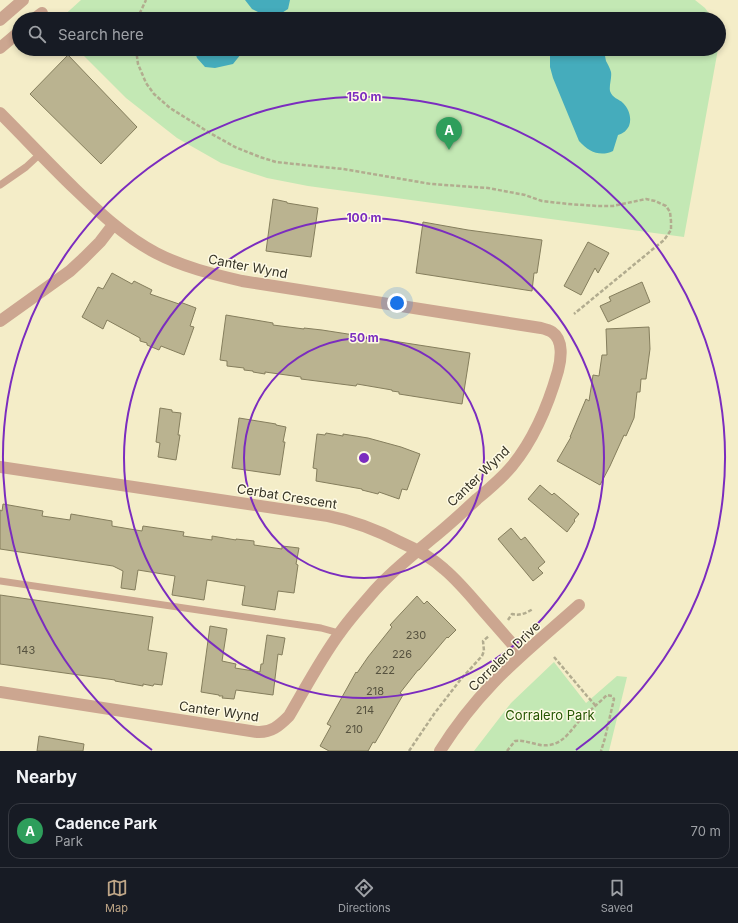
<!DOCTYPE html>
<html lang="en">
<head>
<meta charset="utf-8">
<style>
  :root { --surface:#171b24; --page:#20242c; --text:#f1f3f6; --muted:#9ea1a6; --line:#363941; --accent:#bfa687 }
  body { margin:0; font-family:Inter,sans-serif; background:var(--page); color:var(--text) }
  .you { position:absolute; left:397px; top:303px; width:14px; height:14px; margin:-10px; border:3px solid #fff; border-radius:50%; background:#1a73e8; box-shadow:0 0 0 6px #1a73e833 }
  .badge { display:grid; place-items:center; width:26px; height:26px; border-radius:50%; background:var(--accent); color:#fff; font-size:13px; font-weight:700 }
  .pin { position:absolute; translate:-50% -33px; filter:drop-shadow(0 1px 2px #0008) }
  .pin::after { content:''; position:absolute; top:21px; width:14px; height:12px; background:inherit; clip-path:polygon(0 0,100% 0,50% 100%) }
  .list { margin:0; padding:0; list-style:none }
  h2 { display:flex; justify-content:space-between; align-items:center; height:52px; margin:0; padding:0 16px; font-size:17px }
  h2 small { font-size:13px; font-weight:400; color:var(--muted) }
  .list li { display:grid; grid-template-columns:26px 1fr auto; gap:12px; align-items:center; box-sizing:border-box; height:56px; margin:0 8px 8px; padding:0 8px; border:1px solid var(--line); border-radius:12px }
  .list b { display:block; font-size:15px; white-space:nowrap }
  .list p { margin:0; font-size:13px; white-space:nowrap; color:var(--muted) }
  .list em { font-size:13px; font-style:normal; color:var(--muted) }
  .icon { flex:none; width:22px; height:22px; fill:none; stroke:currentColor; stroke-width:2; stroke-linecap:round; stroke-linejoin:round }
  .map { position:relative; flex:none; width:738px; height:751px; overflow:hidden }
  .search { position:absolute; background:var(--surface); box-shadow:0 2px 6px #0003; left:12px; right:12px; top:12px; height:44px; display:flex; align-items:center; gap:10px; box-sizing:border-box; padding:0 14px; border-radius:22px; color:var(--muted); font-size:15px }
  .sheet { height:116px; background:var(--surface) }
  nav { display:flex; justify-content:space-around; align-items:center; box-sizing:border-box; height:56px; border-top:1px solid var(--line); background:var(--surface); font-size:11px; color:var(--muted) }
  nav a { display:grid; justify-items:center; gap:2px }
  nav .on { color:var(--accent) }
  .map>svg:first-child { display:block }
  .green { fill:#c3e8b4 }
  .water { fill:#45acbc }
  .building { fill:#bab390; stroke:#857e5d }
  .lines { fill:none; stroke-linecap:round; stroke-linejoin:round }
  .path { stroke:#b2ac8f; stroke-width:2.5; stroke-dasharray:4 2; stroke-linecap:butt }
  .lane { stroke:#cca690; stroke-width:7 }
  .street { stroke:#cca690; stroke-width:12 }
  .ring { fill:none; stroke:#7b2cbf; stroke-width:2 }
  .labels { text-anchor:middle; stroke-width:3; stroke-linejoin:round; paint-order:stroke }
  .number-label { font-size:11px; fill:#56523f }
  .street-label { font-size:13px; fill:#353224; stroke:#fefae4 }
  .park-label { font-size:13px; fill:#245500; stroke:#fefae4 }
  .centre { fill:#7b2cbf; stroke:#fefae4; stroke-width:2 }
  .ring-label { font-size:12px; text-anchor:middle; font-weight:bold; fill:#7b2cbf; stroke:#fefae4; stroke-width:3; stroke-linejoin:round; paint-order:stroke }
</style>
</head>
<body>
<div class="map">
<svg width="738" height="751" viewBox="0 0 738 751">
  <rect width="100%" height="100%" fill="#f4edc8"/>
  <!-- green -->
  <path class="green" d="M81,0h614l10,8 8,11h-653z
    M77,49h641l-34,188 -376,-51 -41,-8 -46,-15 -44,-25 -51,-40z
    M554,662l32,41 31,-27 10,1 -18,74h-135l37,-48z"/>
  <!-- water -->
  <path class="water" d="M245,0h45l-2,9 -11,7 -15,-2 -10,-5z
    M194,49h47v5l-8,10 -18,4 -10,-1 -8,-9z
    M553,49h50c2,4 2,8 3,12 2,4 4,7 5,11 1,6 -2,13 -1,19 2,7 9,8 13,12 6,6 9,15 6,23 -3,5 -5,7 -11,9l-5,16c-13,6 -24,1 -34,-10l-26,-63 -3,-11v-12z"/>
  <!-- building -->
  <path class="building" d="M68,55l69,72 -36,37 -71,-70z
    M273,199l14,3v1l31,5 -7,49 -45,-6z
    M423,222l45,8 74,10 -5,33h-3l-2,18 -116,-18z
    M588,242l21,11 -11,20 -3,-5 -14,27 -17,-9z
    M112,273l20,11 2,-3 18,9 -2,4 29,10 1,-2 16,6 -6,18 4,1 -10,28 -23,-9 -2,4 -12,-5v-2l-7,-2v-3l-33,-18 -4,9 -21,-12 16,-30 5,2z
    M642,282l8,20 -42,20 -8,-16 11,-5 -2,-4z
    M226,315l47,8v2l31,4v-1l18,2 148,23 -8,51 -63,-10v-2l-7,-1v-1l-35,-6 -1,2 -55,-7v-2l-36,-5v2l-12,-2v-1l-9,-1v-2l-17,-2v-5l-7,-1z
    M649,327l1,22 -4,30h-5l-1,13h-3l-3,26 -8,18 -2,-1 -14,31 -10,19 -43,-24 14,-24h-1l16,-38 3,2 4,-26 6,1 3,-21h5l-1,-26z
    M160,408l12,2v2l9,1 -3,22h2l-4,25 -18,-3 2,-14 -4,-1z
    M239,418l37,6v1l10,2 -3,15h2l-5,33 -48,-7z
    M326,433l17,3v-2l25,4 33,9 19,7 -13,36 -5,-1 -3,10 -20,-7 -1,2 -16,-4v-1l-46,-8 1,-12 -4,-1 4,-34 8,1z
    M540,485l12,10 2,-2 25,21 -5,6 1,1 -8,11 -39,-33z
    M3,504l40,7 -1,5 28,4 1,-6 41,7v5l30,5 1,-5 41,6 -1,4 29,4v-4l24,4v-1l18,2v4l28,4v-3l17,2 -3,16 2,1 -4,28 -16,-2 -3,19 -33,-5 3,-19 -38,-6 -3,20 -32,-5 3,-19 -37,-6 -3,20 -14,-2 2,-17 -10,-5 -113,-17v-39l2,1z
    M511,528l10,12 4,-3 20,25 -7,6 5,5 -10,8 -35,-42z
    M0,595l153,22 -5,33 19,3 -5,32 -8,-1 -1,2 -10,-2v2l-28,-5v-1l-115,-16z
    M417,596l7,8 3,-3 29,29 -8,8 -1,-1 -28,33h-1l-18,23 3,2 -28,48 -2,-1 -5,9h-39l-9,-5 11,-20 -4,-2 29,-52 1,1 11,-16 24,-30 -2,-2z
    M210,626l17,3 -5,32 14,3 -1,4 25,4 1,-8h2l4,-29 18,3 -3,17 -4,-1 -5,41 -37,-5 -2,9 -12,-1 1,-2h-4v-1l-18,-3z
    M39,736l45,8 -1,7h-46z"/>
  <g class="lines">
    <!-- path -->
    <path class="path" d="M137,19l9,-19
      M136,49l2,15 8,19 8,11 16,14 40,25 25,14 25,10 16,5 47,5 20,2 88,15 57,4 37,7 17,6 26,3 30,2h15l33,-7 9,2 11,5 4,6 1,9v9l-7,10 -90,74
      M508,620l4,-6c9,2 14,-1 21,-5
      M554,657l33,39 9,10
      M409,751l25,-37 27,-35 21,-23 2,-5 -1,-10 6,-5
      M507,751l8,-10c11,-2 22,6 34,4 16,-2 22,-16 33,-27 8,-8 17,-15 25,-23l5,1 2,3 -9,39 -4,13"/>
    <!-- lane -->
    <path class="lane" d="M0,185l26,-18 14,-13
      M0,581l321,47 18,5"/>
    <!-- street -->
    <path class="street" d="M34,19l8,-6
      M0,20l23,-20
      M0,48l19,-16
      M0,113c25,25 49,51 75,76 25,24 49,47 81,64 27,14 56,21 86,28l299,47c4,1 8,2 11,4 12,8 9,28 6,39 -10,35 -23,67 -46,95 -10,12 -23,23 -35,33 -14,13 -28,26 -43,38 -20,17 -41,33 -58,52 -13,15 -26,29 -37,45 -19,26 -34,55 -50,82 -10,10 -18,17 -32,16l-257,-40
      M0,321l70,-50 14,-13 16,-16 13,-17
      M0,467l328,49c26,5 49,14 72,26 16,7 31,15 44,27 13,11 25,25 36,38 14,16 28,32 42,48
      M440,751c15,-24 33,-47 53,-68 27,-28 57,-52 86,-78"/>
  </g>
  <!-- distance rings -->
  <g class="ring">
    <circle cx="364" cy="458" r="120"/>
    <circle cx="364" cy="458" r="240"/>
    <path d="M152 750A361 361 0 1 1 576 750"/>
  </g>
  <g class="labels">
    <!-- number labels -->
    <g class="number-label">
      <text x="416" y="639">230</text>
      <text x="26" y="654">143</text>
      <text x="402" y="658">226</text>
      <text x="385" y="674">222</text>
      <text x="375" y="695">218</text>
      <text x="365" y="714">214</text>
      <text x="354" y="733">210</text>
    </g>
    <!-- street labels -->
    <g class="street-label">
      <text transform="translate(248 266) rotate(11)" y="5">Canter Wynd</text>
      <text transform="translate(478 476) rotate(-44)" y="5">Canter Wynd</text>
      <text transform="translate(287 496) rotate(9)" y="5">Cerbat Crescent</text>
      <text transform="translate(504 656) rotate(-44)" y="5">Corralero Drive</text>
      <text transform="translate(219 711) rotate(8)" y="5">Canter Wynd</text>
    </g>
    <!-- park labels -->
    <g class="park-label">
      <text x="550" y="720">Corralero Park</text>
    </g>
  </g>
  <circle cx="364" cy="458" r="6" class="centre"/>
  <g class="ring-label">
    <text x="364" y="101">150 m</text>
    <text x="364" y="222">100 m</text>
    <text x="364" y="342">50 m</text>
  </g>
</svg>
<div class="you"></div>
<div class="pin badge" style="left:449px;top:150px;background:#2e9e5b">A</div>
<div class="search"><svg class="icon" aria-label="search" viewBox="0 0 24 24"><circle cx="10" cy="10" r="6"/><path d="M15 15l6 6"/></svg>Search here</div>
</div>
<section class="sheet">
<h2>Nearby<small></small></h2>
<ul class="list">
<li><span class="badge" style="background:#2e9e5b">A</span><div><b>Cadence Park</b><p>Park</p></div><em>70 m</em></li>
</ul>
</section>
<nav>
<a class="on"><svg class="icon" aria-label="map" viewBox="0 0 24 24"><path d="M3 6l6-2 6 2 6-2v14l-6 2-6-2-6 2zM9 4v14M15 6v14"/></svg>Map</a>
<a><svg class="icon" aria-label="directions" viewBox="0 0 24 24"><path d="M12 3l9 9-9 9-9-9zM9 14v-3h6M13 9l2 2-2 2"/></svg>Directions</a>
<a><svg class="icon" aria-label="saved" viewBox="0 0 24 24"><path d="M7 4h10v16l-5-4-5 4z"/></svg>Saved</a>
</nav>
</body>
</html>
